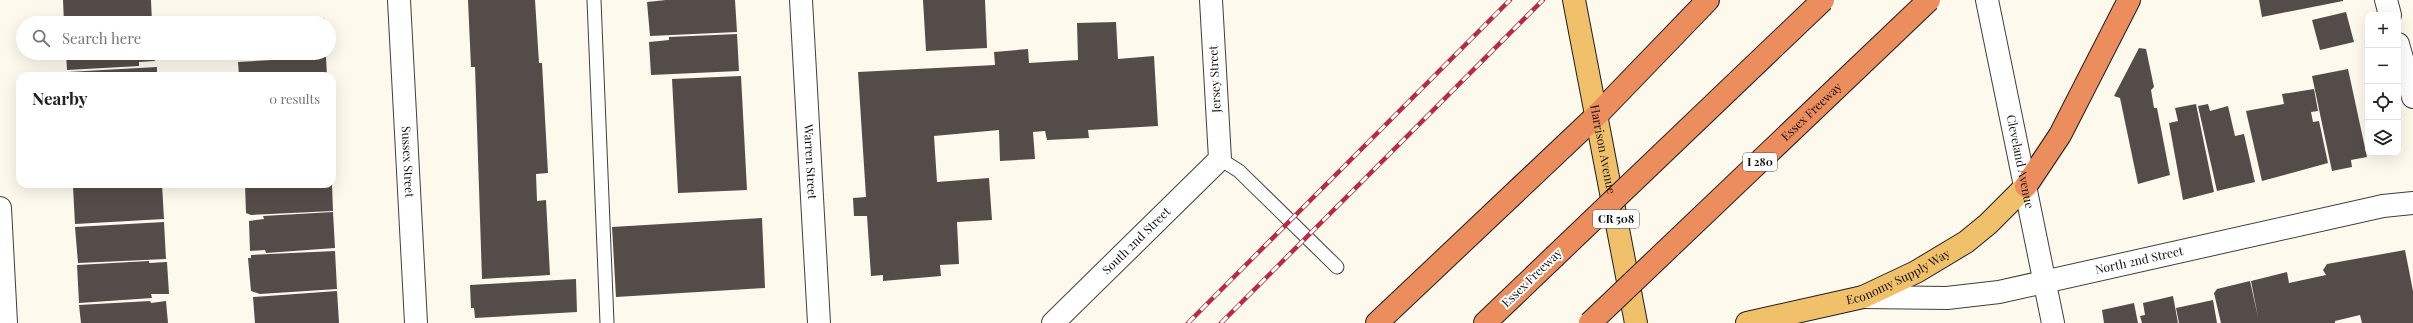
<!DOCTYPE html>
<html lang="en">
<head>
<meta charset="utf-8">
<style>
  :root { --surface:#fff; --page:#f2f2f2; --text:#202124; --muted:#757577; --line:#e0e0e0 }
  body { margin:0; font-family:"Playfair Display",serif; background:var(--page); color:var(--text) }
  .controls { position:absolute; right:12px; top:12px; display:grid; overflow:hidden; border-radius:8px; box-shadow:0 4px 16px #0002 }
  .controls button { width:36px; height:36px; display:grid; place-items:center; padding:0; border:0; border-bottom:1px solid var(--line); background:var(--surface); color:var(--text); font:20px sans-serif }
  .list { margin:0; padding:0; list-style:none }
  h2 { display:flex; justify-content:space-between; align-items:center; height:52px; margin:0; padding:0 16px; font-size:17px }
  h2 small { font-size:13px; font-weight:400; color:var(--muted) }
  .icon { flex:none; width:22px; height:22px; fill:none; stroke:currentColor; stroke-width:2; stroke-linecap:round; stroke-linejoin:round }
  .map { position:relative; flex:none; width:2413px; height:323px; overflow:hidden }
  .search { position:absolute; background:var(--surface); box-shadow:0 4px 16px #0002; left:16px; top:16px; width:320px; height:44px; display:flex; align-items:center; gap:10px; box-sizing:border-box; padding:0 14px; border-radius:22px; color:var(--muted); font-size:15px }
  .panel { position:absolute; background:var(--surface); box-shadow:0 4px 16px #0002; left:16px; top:72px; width:320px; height:116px; border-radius:12px }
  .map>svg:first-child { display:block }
  .building { fill:#544c49 }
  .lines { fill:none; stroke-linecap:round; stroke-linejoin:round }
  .service-casing { stroke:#3f3f3f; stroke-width:15 }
  .minor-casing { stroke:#3f3f3f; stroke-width:24 }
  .tertiary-casing { stroke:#3f3f3f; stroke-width:24 }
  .primary-casing { stroke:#1d1d1d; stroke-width:24 }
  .motorway-casing { stroke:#1d1d1d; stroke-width:24 }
  .service { stroke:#fff; stroke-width:13 }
  .minor { stroke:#fff; stroke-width:22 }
  .tertiary { stroke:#fff; stroke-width:22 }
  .primary { stroke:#f1c06a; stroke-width:22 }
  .motorway { stroke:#ec8d5d; stroke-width:22 }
  .rail-casing { stroke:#b42d43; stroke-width:4.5 }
  .rail { stroke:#fff; stroke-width:3; stroke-dasharray:9; stroke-linecap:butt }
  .motorway-bridge-casing { stroke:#1d1d1d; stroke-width:24; stroke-linecap:butt }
  .motorway-bridge { stroke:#ec8d5d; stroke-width:22 }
  .labels { text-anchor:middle; stroke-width:4; stroke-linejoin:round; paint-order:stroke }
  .shield { fill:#fff; stroke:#555; stroke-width:1 }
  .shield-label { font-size:11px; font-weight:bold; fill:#0c0c0c }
  .street-label { font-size:12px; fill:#0c0c0c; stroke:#fff }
</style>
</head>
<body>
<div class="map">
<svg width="2413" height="323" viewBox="0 0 2413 323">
  <rect width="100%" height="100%" fill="#fef9ed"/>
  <!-- building -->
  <path class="building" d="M63,0h88l1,23h-88z
    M468,0h67l4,63h3l6,110 -12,1 1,27 9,-1 4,75 -68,4 -7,-212h-4z
    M666,0h69l2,32 -87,4 -3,-34z
    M923,0h62l2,48 -61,3z
    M2259,0h84v1l-81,16z
    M2346,12l8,30 -34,8 -8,-30z
    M324,18v5h-72v-1z
    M1116,22l2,37 36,-3 4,70 -70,4 1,8 -42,2 -2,-9 -12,1 2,27 -35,2 -1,-31 -65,6 3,46 52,-4 3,42 -35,2 2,42 -19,1 1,11 -58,5v-6l-12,1 -4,-60h-13l-1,-18 13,-1 -8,-125 137,-7 -1,-13 34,-3 1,14 49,-3 -1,-37z
    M737,34l2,37 -88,4 -2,-33 20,-2v-3z
    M2139,48l7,1 8,38 -3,3 3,18h3l13,67 -32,9 -18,-86 -6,-2z
    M66,53h88l1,8 -16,1v4l-72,4z
    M239,53h86l1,2 -71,5 -1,-3 -14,1z
    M326,57l1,19h-88l-1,-14z
    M157,67v9h-89v-4z
    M2348,69l19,88 -16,3 1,7 -20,4 -20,-95z
    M741,76l6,114 -69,3 -6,-114z
    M2314,89l4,22 -7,1 2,10 6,-1 9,42 -66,18 -16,-70 38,-7 -2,-10z
    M2196,104l18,88 -31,8 -14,-77 9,-2 -3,-13z
    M2208,104l2,7 18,-5 7,30 9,-2 11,48 -38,9 -19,-85z
    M136,184h26l2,35 -89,5 -2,-37z
    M245,184h87l1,27 -82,4 -5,-2z
    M333,212l2,36 -69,5 -1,-3 -15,1 -1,-30 15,-2 -1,-3z
    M762,218l3,70 -149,9 -4,-70z
    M164,222l2,37 -88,4 -3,-36z
    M2405,250l8,41v32h-51l-2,-8 -25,6v2h-114l-7,-30 3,-4 33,-8 8,36 -7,-36 36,-9 2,11 37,-8 -3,-5 4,-6z
    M335,251l2,38 -77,5 -9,-3 -3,-33h3v-3z
    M149,261v2l18,-1 2,32h-18l1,4 -73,5 -2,-38z
    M576,279l1,33 -102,6 -1,-10h-3l-1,-23z
    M337,291l2,32h-84l-2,-26z
    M2173,296l5,27h-36l-2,-7 5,-1 -2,-12z
    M2213,300l4,23h-38l-3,-15z
    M150,301l1,2 15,-2 2,22h-87l-2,-18z
    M2134,303l4,20h-34l-2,-13z"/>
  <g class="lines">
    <defs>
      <path id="service" d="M594,0l13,323
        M1220,159l19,12 98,96"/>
      <g id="minor">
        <path id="s1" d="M399,0l17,323"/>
        <path id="s2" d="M801,0l18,323"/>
        <path id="s3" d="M1987,0l66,323"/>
        <path d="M0,208l6,115"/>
        <path id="s4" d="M1053,323l167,-164 -9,-159"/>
      </g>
      <g id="tertiary">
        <path d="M2386,0l4,15"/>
        <path d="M2398,44l15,53"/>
        <path id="s5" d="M1863,297l84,1 52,-6 384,-86 30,-3"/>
      </g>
      <g id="primary">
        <path id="s6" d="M1574,0l62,323"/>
        <path id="s7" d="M1747,323l116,-26 53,-25 50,-30 22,-18 38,-38"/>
      </g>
      <path id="motorway" d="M2026,186l34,-51 69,-135
        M1377,323l220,-208 111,-115
        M1485,323l69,-66"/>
    </defs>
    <!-- service casing -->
    <use href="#service" class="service-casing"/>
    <!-- minor casing -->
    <use href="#minor" class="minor-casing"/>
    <!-- tertiary casing -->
    <use href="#tertiary" class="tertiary-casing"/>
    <!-- primary casing -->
    <use href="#primary" class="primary-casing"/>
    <!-- motorway casing -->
    <use href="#motorway" class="motorway-casing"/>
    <!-- service -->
    <use href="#service" class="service"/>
    <!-- minor -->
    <use href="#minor" class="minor"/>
    <!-- tertiary -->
    <use href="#tertiary" class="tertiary"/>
    <!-- primary -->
    <use href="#primary" class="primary"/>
    <!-- motorway -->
    <use href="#motorway" class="motorway"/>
    <defs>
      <path id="rail" d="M1188,323l322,-323
        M1221,323l322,-323"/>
    </defs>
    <!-- rail casing -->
    <use href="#rail" class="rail-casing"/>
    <!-- rail -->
    <use href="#rail" class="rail"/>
    <defs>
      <g id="motorway-bridge">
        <path d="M1554,257l269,-257"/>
        <path id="s8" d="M1590,323l339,-323"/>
      </g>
    </defs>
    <!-- motorway-bridge casing -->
    <use href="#motorway-bridge" class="motorway-bridge-casing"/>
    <!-- motorway-bridge -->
    <use href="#motorway-bridge" class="motorway-bridge"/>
  </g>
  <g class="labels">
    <!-- shield labels -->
    <g class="shield">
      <rect x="1743" y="153" width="34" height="18" rx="3"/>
      <rect x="1593" y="210" width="46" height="18" rx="3"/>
    </g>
    <g class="shield-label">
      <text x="1760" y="166">I 280</text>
      <text x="1616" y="223">CR 508</text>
    </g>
    <!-- street labels -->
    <g class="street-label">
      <text transform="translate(1215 79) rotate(-93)" y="4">Jersey Street</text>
      <text dy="4" stroke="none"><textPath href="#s8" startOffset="306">Essex Freeway</textPath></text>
      <text dy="4" stroke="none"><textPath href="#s6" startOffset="152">Harrison Avenue</textPath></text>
      <text dy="4" stroke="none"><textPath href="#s1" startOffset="162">Sussex Street</textPath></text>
      <text dy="4" stroke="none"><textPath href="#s2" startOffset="162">Warren Street</textPath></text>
      <text dy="4" stroke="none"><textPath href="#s3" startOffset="165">Cleveland Avenue</textPath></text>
      <text dy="4" stroke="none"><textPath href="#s4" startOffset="117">South 2nd Street</textPath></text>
      <text dy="4" stroke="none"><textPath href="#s5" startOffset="280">North 2nd Street</textPath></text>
      <text dy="4" stroke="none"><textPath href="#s7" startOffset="159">Economy Supply Way</textPath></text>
      <text transform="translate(1532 278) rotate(-44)" y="4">Essex Freeway</text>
    </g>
  </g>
</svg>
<div class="controls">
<button>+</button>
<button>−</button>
<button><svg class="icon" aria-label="locate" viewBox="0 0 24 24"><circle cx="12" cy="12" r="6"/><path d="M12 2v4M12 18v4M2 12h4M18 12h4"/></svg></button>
<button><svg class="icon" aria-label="layers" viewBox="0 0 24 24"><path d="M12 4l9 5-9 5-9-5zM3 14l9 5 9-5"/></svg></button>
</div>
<div class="search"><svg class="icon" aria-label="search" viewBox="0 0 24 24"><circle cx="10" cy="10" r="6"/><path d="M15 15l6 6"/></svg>Search here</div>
<section class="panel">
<h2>Nearby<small>0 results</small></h2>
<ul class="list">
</ul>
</section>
</div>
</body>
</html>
